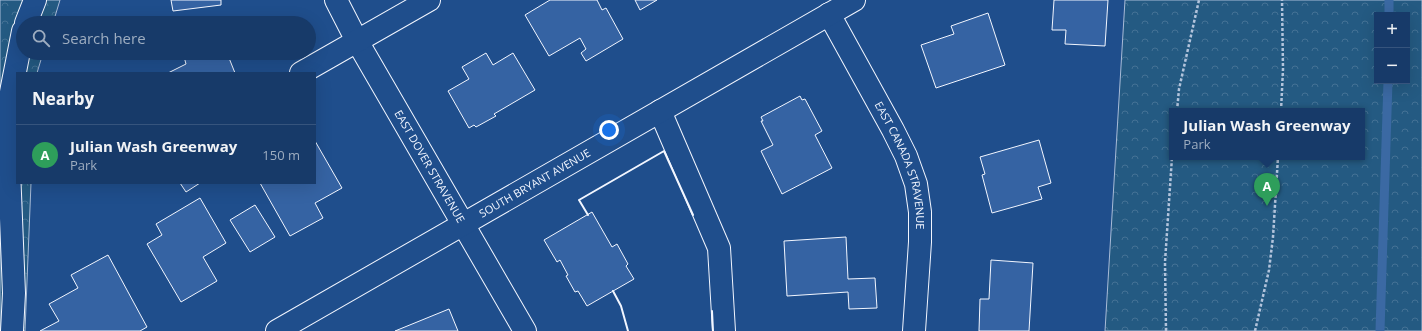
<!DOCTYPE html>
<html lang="en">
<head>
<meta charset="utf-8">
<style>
  :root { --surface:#173a69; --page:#20416f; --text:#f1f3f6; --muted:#9eadc0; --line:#36547d; --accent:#bca0f2 }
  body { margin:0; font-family:"Open Sans",sans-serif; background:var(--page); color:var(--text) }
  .controls { position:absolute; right:12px; top:12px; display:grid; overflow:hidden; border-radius:0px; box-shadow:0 4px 16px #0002 }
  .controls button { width:36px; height:36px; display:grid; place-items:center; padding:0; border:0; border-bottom:1px solid var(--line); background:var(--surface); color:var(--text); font:20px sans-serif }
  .you { position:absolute; left:609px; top:130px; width:14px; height:14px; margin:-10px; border:3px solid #fff; border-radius:50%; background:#1a73e8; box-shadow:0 0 0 6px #1a73e833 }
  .badge { display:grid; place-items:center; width:26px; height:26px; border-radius:50%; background:var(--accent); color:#fff; font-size:13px; font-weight:700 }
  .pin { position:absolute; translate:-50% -33px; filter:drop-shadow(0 1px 2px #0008) }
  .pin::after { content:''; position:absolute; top:21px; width:14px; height:12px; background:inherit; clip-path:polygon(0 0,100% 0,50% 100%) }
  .popup { position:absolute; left:1169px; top:108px; width:196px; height:52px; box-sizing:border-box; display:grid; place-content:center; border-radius:0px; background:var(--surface); filter:drop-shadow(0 1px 3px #0005); font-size:13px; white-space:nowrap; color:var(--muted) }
  .popup b { font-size:15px; color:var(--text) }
  .popup::after { content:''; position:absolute; left:50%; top:100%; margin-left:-8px; border:8px solid transparent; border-top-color:var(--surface) }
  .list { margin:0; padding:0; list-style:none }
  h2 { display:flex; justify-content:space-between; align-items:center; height:52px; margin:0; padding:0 16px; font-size:17px }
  h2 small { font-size:13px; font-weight:400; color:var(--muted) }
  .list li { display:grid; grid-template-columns:26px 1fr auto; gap:12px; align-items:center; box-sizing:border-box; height:60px; padding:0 16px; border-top:1px solid var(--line) }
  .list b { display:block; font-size:15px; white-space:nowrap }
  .list p { margin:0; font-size:13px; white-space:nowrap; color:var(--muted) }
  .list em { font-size:13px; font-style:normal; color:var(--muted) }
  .icon { flex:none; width:22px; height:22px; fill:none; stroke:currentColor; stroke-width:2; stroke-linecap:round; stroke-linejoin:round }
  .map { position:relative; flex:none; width:1422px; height:331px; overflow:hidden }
  .search { position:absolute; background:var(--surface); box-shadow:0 4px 16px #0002; left:16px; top:16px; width:300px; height:44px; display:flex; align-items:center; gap:10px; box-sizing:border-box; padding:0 14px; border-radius:22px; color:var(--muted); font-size:15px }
  .panel { position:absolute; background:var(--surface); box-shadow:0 4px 16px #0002; left:16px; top:72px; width:300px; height:112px; border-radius:0px }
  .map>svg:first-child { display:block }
  .park { fill:url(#park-crowns); stroke:#a8bbd7; fill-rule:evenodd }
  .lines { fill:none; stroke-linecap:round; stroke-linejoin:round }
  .stream { stroke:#3b69a3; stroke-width:9 }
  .building { fill:#3563a3; stroke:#f2f6ff }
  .minor-casing { stroke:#f2f6ff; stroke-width:24 }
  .path { stroke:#b3c4dc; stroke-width:2.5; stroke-dasharray:3 2; stroke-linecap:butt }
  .minor { stroke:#1f4e8c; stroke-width:22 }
  .wall { stroke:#f2f6ff; stroke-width:2 }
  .labels { text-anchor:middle; stroke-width:3; stroke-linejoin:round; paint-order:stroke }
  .street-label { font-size:11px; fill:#f2f6ff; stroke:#1f4e8c }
</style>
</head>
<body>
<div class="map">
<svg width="1422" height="331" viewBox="0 0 1422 331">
  <defs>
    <pattern id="park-crowns" width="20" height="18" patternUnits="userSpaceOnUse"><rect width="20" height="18" fill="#245a82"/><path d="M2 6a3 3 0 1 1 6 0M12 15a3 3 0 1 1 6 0" fill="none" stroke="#447295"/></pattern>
  </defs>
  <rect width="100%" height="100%" fill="#1f4e8c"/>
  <!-- park -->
  <path class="park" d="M0,0h60l-7,23h-30v30h20l-6,20h-20v110h14l-6,148h-25z
    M1125,0h297v331h-317zM1377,15h30v66h-30zM1172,111h190v46h-190z"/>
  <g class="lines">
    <!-- stream -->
    <path class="stream" d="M1389,15v-15
      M1380,331l8,-250"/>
  </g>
  <!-- building -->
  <path class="building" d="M171,0h50v5l-48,6z
    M550,0h47l5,10 4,-2 17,31 -37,22 -5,-8 5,-4 -6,-11 -31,18 -24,-41z
    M635,0h22l-17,10z
    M1054,0h54l-3,46 -40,-2 1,-14h-14z
    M988,13l17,52 -69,23 -15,-43 33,-11 -3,-8z
    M183,53h44l8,20h-67l18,-9z
    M486,53l7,12 20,-12 22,37 -41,24 2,2 -20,11 -2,-2 -5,3 -21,-37 21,-12 -7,-12z
    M800,96l2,4 3,-1 17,32 -7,4 17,33 -50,26 -21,-43 12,-6 -12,-24h2l-2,-4z
    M1039,140l12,43 -13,4 4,12 -50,14 -10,-38 3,-1 -5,-17z
    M315,141l27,47 -27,15 8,15 -33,18 -30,-53h55z
    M180,183h20l-14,9z
    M200,198l26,45 -23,14 14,24 -36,21 -34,-58 15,-9 -6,-11z
    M255,205l20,32 -25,15 -20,-32z
    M592,212l20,35 5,-3 11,20 -2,2 8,13 -47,27 -9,-15 -3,1 -9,-16 2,-1 -8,-15 -3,2 -13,-22z
    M846,237l2,42 27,-1 2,30 -28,1 -1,-17 -61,4 -3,-55z
    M108,255l39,72 -7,4h-100l19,-10 -10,-17 29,-16 -7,-13z
    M991,260l42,3 -4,68h-50l1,-32h9z
    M449,309l9,22h-63z"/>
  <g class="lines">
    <defs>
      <g id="minor">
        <path id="s1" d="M336,0l21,41 168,290"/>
        <path id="s2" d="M829,14l64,116 13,26 10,28 4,28v30l-6,89"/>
        <path d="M26,23l9,-23"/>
        <path d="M301,73l128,-73"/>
        <path d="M660,111l59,137 5,83"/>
        <path d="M12,331l2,-38 -5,-124 2,-77 12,-61"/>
        <path id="s3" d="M277,331l577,-331"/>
      </g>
    </defs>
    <!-- minor casing -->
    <use href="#minor" class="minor-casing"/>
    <!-- path -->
    <path class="path" d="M1177,111l2,-22 20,-89
      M1281,111l2,-42 -1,-69
      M1166,331l-1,-69 7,-105
      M1255,331l14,-61 4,-33 5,-80"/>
    <!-- minor -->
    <use href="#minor" class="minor"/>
    <!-- wall -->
    <path class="wall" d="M588,215l-9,-15 85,-49 29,64
      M613,291l8,15 7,25
      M712,311l1,20"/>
  </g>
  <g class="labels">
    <!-- street labels -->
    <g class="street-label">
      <text dy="4" stroke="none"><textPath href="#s1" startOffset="191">EAST DOVER STRAVENUE</textPath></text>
      <text dy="4" stroke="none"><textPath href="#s2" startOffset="169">EAST CANADA STRAVENUE</textPath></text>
      <text dy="4" stroke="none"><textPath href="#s3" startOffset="297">SOUTH BRYANT AVENUE</textPath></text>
    </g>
  </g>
</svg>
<div class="controls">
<button>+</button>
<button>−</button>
</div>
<div class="you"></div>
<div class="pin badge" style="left:1267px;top:206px;background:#2e9e5b">A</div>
<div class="popup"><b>Julian Wash Greenway</b>Park</div>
<div class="search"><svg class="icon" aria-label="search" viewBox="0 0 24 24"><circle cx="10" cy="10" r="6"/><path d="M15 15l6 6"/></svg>Search here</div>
<section class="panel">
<h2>Nearby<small></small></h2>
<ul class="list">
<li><span class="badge" style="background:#2e9e5b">A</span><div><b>Julian Wash Greenway</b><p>Park</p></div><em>150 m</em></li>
</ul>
</section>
</div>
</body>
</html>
